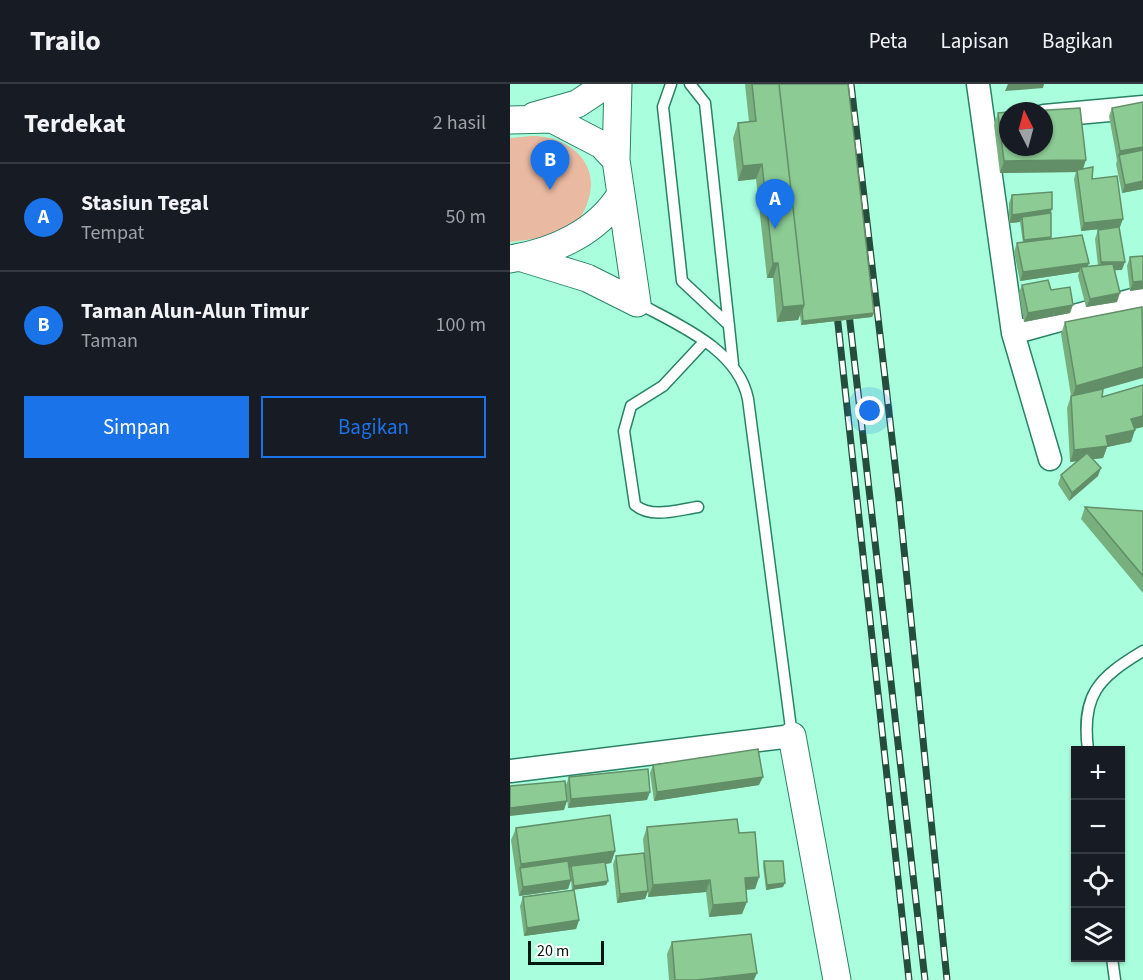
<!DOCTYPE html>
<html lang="id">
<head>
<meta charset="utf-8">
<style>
  :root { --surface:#171b24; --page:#20242c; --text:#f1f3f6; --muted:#9ea1a6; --line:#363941; --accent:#1a73e8 }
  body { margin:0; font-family:"Source Sans 3",sans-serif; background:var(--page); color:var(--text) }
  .controls { position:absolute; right:18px; bottom:18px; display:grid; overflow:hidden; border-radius:0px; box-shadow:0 2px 4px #0004 }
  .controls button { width:54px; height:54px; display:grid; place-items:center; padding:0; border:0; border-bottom:2px solid var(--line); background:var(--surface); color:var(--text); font:30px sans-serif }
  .compass { position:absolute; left:489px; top:18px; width:54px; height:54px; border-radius:50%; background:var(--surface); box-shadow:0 2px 4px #0004; rotate:354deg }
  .scale { position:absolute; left:18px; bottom:15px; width:76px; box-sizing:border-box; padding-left:6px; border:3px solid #00170e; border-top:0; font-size:16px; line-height:21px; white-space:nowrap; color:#00170e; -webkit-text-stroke:4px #fff; paint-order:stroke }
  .you { position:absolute; left:360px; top:327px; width:21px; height:21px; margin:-15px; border:4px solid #fff; border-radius:50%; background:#1a73e8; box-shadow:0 0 0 9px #1a73e833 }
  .badge { display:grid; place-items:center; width:39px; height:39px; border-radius:50%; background:var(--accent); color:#fff; font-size:20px; font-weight:700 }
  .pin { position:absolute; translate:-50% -50px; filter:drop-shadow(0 2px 3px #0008) }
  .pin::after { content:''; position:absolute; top:32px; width:21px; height:18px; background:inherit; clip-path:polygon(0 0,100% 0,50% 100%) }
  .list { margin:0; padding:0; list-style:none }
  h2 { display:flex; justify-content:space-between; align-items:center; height:78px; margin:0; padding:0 24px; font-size:26px }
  h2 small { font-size:20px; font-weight:400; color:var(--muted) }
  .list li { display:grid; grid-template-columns:39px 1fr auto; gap:18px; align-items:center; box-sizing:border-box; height:108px; padding:0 24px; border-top:2px solid var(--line) }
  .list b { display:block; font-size:22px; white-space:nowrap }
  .list p { margin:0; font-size:20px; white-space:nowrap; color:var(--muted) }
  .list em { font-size:20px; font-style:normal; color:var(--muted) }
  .actions { display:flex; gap:12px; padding:18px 24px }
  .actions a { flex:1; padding:14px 0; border:2px solid var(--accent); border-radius:0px; text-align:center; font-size:21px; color:var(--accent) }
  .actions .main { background:var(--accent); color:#fff }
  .icon { flex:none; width:33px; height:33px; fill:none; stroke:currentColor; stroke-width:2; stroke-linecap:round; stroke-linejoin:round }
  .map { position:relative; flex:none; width:633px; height:896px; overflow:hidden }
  header { display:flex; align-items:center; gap:36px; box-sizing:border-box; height:84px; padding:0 30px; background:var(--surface); border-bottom:2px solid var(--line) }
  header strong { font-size:28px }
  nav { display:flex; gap:33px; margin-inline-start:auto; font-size:21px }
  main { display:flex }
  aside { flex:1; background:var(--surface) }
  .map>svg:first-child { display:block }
  .green { fill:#eab9a1 }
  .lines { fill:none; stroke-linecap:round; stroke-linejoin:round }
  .service-casing { stroke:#2a8266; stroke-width:13 }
  .minor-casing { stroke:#2a8266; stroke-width:25 }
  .tertiary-casing { stroke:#2a8266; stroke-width:29 }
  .service { stroke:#fff; stroke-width:10 }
  .minor { stroke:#fff; stroke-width:22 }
  .tertiary { stroke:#fff; stroke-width:27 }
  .rail-casing { stroke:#264c3d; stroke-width:7 }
  .rail { stroke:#fff; stroke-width:4.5; stroke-dasharray:14; stroke-linecap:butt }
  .wall { fill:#78af7f }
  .shaded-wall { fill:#628e68 }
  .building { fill:#8ccb94; stroke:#628e68; stroke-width:1.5 }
</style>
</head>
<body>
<header>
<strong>Trailo</strong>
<nav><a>Peta</a><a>Lapisan</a><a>Bagikan</a></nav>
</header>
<main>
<aside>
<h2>Terdekat<small>2 hasil</small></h2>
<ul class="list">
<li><span class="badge">A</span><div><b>Stasiun Tegal</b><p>Tempat</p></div><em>50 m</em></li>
<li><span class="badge">B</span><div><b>Taman Alun-Alun Timur</b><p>Taman</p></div><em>100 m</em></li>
</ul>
<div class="actions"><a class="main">Simpan</a><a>Bagikan</a></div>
</aside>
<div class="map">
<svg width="633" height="896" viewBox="0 0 633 896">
  <rect width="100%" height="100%" fill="#a9ffdd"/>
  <!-- green -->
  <path class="green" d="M22,52c37,0 71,28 55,68 -3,8 -8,17 -15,22 -18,12 -41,13 -62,16v-104z"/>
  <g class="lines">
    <defs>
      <path id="service" d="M161,0l-8,23 19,174 47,44
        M180,0l15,19 28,261
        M128,219c40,22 100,46 110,96l44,337
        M188,423c-21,3 -46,12 -63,-2l-11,-74 7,-25 32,-20 41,-44
        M578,666c-7,-55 10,-72 55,-99
        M602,874l3,22"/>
      <path id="minor" d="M468,0l35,249 37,126
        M534,32l99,-9
        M503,249l130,-36
        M0,687l282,-35"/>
      <path id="tertiary" d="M24,32l43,-12 30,-20
        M0,36l42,-1 50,26 14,15 5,34c-23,38 -67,58 -111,65
        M106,76l2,-76
        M111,110l16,109
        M9,173l68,21 50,25
        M282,652l45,244"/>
    </defs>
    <!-- service casing -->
    <use href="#service" class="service-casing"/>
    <!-- minor casing -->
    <use href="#minor" class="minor-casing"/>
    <!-- tertiary casing -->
    <use href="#tertiary" class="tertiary-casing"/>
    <!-- service -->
    <use href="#service" class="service"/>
    <!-- minor -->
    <use href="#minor" class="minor"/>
    <!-- tertiary -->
    <use href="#tertiary" class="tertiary"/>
    <defs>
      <path id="rail" d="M341,0l48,415 48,481
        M326,221l73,675
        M338,221l77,675"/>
    </defs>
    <!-- rail casing -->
    <use href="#rail" class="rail-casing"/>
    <!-- rail -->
    <use href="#rail" class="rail"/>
  </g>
  <!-- wall -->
  <path class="wall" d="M235,0h103l26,229 -2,4 -71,8 -1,-10 -2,5 -21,2 -4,-44h-6l-11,-99 -18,2 -5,-43 5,-15 11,-1z
    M633,18v87l-21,4 -6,-29 1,-4 -8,-44 3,-8z
    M488,29l84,56 10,10 27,48 3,43h-7l2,32 -31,5 -8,-31 1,-4 -59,9 -6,-29 3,-9h6l-3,-21 -11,1v-20l3,-8 39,18v26l38,24 -2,4 11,-1 -3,-27 3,-9 21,-3 -38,4 -7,-52 2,-7 -76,1 -6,-48z
    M633,172v33l-13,2 -3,-25 3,-9z
    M512,201l48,28 -46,9 -5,-29z
    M555,238l38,67 -1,8 33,32 -4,13 -24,5 -4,11 -10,1 5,17 -29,25 -11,-17 3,-9 17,-14 -8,1 -3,-54 4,-12 -10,-62z
    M575,423l58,4v82l-62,-74z
    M143,681l106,20 -105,16 -4,-28z
    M59,693l78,23 -79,8 -2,-23z
    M137,743l92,6 20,44 -4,12 -9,1 -4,24 -33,3 -3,-25 -58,5v-6l-3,8 -28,4 -4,-39 3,-8 31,32 -4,-49z
    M6,744l99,23 -4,12 -5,1 2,17 -2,4 -34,5 -2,-19v-2h-1l2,11 -3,9 -49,7 -8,-56z
    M254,777l19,26 -17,3 -3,-24z
    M13,813l56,23 -3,9 -52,7 -4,-30z
    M162,858l82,38h-85l-2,-26z"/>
  <!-- shaded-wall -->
  <path class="shaded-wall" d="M498,0h36l-1,4 -38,3z
    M633,63v8h-24l-3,5 4,-9z
    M576,76l-4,12 -82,1 4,-12z
    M252,80l-6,15 -18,2 5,-15z
    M633,97v8l-21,4 3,-8z
    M542,125l-3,9 -27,-1 -2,5 -11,1 3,-8z
    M613,135l-3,8 -39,4 3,-8z
    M541,153l-1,5 -27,3 1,-5z
    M591,178h24l-3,8 -24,1z
    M263,179h5l-5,15h-6z
    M579,179l-3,8 -5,-4 -2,5 -59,9 3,-9z
    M633,197v8l-13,2 3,-9z
    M610,209l-3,9 -31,5 4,-8z
    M294,221l-6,15 -21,2 6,-15z
    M563,221l-3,8 -46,9 4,-9z
    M364,229l-2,4 -71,8 2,-4z
    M633,283v11l-71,20 4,-12z
    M633,332v11l-16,4 4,-12z
    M625,346l-4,12 -24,5 -4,11 -33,4 4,-12 32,-14z
    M591,384l-3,8 -29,25 3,-8z
    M253,693l-4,8 -105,16 3,-9z
    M140,708l-3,8 -79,8 3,-9z
    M57,717l-3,9 -54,6v-8z
    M105,767l-4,12 -39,6 -1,-3 -1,3 -49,7 -1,-8 -3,8 4,-12z
    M249,793l-4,12 -15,1 5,-12z
    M61,796l-3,9 -49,7 4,-9z
    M200,796l-4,12 -58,5 5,-12z
    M98,797l-2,4 -34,5 2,-4z
    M275,799l-2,4 -17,3 1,-5z
    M138,807l-3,8 -28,4 3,-9z
    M237,818l-5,12 -33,3 4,-12z
    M69,836l-3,9 -52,7 3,-8z
    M247,889l-3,7h-57z"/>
  <!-- building -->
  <path class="building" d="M242,0h27l25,221 -21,2 -5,-44h-5l-11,-99 -19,2 -5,-43 18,-2z
    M269,0h69l26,229 -71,8 -1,-11 2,-5z
    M633,18v45l-23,4 -8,-43z
    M570,24l6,52 -82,1 -6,-48 10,-1v35h36v-36h-12z
    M633,66v31l-18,4 -6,-30z
    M583,83l-1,12 25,-3 6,43 -39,4 -7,-53z
    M542,108v17l-40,6v-20z
    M541,129v24l-27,3 -2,-23z
    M609,143l6,35h-24l-3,-32z
    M572,151l7,28 -66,9 -6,-29z
    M633,172v25l-10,1 -3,-25z
    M603,180l7,29 -30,6 -9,-32z
    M538,196l3,10 19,-3 3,18 -45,8 -6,-28z
    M632,223l1,60 -67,19 -11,-64z
    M633,301v31l-12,3 4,11 -29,6 2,10 -34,4 -3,-54 32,-7 -1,8z
    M577,369l14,15 -29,25 -11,-18z
    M575,423l58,4v65z
    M248,665l5,28 -106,15 -4,-27z
    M138,685l2,23 -79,7 -2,-22z
    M55,697l2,20 -57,7v-22z
    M100,731l5,36 -94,13 -5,-36z
    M227,735l2,14 16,-1 4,45 -14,1 2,24 -34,3 -3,-25 -57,5 -6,-58z
    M134,769l4,38 -28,3 -4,-38z
    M58,777l3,19 -48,7 -3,-19z
    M254,777h19l2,22 -18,2z
    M95,778l3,19 -34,5 -3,-20z
    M64,806l5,30 -52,8 -4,-31z
    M241,850l6,39 -60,7h-22l-3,-38z"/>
</svg>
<div class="controls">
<button>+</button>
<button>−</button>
<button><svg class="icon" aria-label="locate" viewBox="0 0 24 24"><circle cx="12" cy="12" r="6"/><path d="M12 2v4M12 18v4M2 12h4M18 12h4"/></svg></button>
<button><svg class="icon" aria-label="layers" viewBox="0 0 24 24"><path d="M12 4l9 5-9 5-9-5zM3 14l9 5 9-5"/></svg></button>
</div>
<svg class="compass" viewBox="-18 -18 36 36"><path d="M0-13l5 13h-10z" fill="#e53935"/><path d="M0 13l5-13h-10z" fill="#9ea1a6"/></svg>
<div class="scale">20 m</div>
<div class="you"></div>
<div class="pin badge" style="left:265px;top:145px">A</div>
<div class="pin badge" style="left:40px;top:106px">B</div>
</div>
</main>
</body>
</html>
